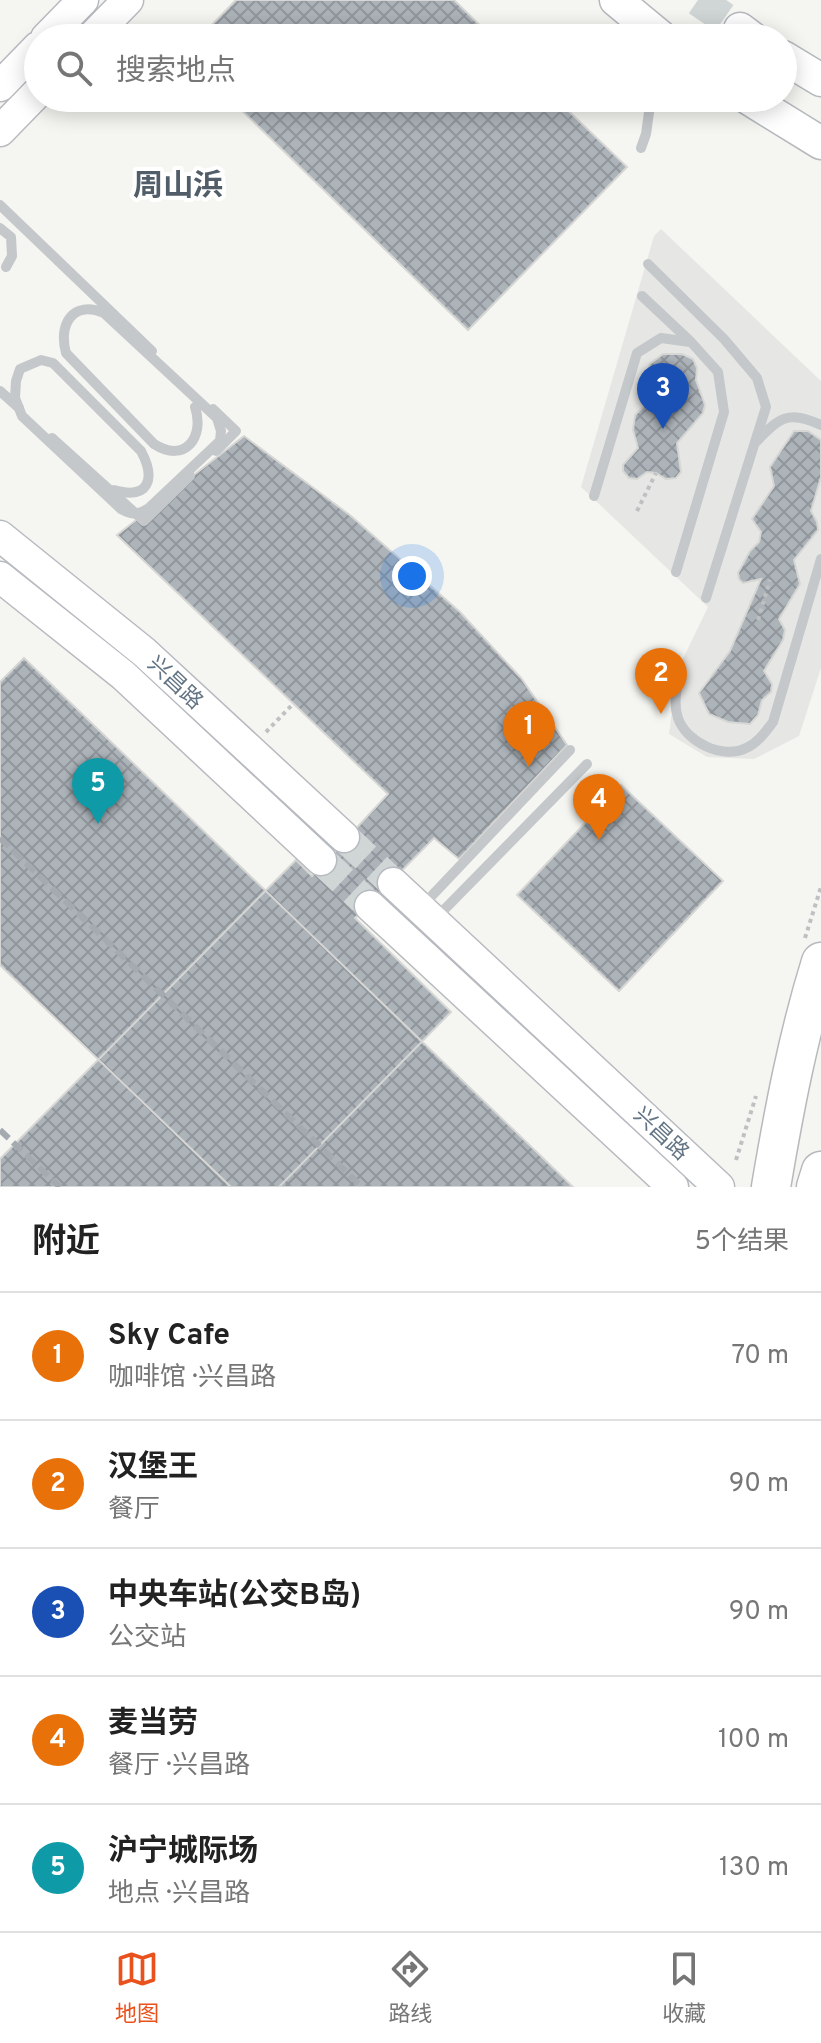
<!DOCTYPE html>
<html lang="zh">
<head>
<meta charset="utf-8">
<style>
  :root { --surface:#fff; --page:#f2f2f2; --text:#222; --muted:#767676; --line:#e0e0e0; --accent:#ea521d }
  body { margin:0; font-family:Overpass,"Noto Sans SC",sans-serif; background:var(--page); color:var(--text) }
  .you { position:absolute; left:412px; top:576px; width:28px; height:28px; margin:-20px; border:6px solid #fff; border-radius:50%; background:#1a73e8; box-shadow:0 0 0 12px #1a73e833 }
  .badge { display:grid; place-items:center; width:52px; height:52px; border-radius:50%; background:var(--accent); color:#fff; font-size:26px; font-weight:700 }
  .pin { position:absolute; translate:-50% -66px; filter:drop-shadow(0 2px 4px #0008) }
  .pin::after { content:''; position:absolute; top:42px; width:28px; height:24px; background:inherit; clip-path:polygon(0 0,100% 0,50% 100%) }
  .list { margin:0; padding:0; list-style:none }
  h2 { display:flex; justify-content:space-between; align-items:center; height:104px; margin:0; padding:0 32px; font-size:34px }
  h2 small { font-size:26px; font-weight:400; color:var(--muted) }
  .list li { display:grid; grid-template-columns:52px 1fr auto; gap:24px; align-items:center; box-sizing:border-box; height:128px; padding:0 32px; border-top:2px solid var(--line) }
  .list b { display:block; font-size:30px; white-space:nowrap }
  .list p { margin:0; font-size:26px; white-space:nowrap; color:var(--muted) }
  .list em { font-size:26px; font-style:normal; color:var(--muted) }
  .icon { flex:none; width:44px; height:44px; fill:none; stroke:currentColor; stroke-width:2; stroke-linecap:round; stroke-linejoin:round }
  .map { position:relative; flex:none; width:821px; height:1187px; overflow:hidden }
  .search { position:absolute; background:var(--surface); box-shadow:0 4px 20px #0003; left:24px; right:24px; top:24px; height:88px; display:flex; align-items:center; gap:20px; box-sizing:border-box; padding:0 28px; border-radius:44px; color:var(--muted); font-size:30px }
  .sheet { height:744px; background:var(--surface) }
  nav { display:flex; justify-content:space-around; align-items:center; box-sizing:border-box; height:112px; border-top:2px solid var(--line); background:var(--surface); font-size:22px; color:var(--muted) }
  nav a { display:grid; justify-items:center; gap:4px }
  nav .on { color:var(--accent) }
  .map>svg:first-child { display:block }
  .built { fill:#e6e7e5 }
  .building { fill:url(#building-cross-hatch); stroke:#d6d7d4; stroke-width:2 }
  .lines { fill:none; stroke-linecap:round; stroke-linejoin:round }
  .secondary-tunnel { stroke:#d0d5d6; stroke-width:30; stroke-dasharray:30 15; stroke-linecap:butt }
  .primary-tunnel { stroke:#d0d5d6; stroke-width:32; stroke-dasharray:32 16; stroke-linecap:butt }
  .secondary-casing { stroke:#b7bbc0; stroke-width:33 }
  .primary-casing { stroke:#b5b9bd; stroke-width:35 }
  .highway-casing { stroke:#b7babd; stroke-width:41 }
  .path { stroke:#bec0c2; stroke-width:4; stroke-dasharray:4 4; stroke-linecap:butt }
  .lane { stroke:#c5c8cb; stroke-width:10 }
  .secondary { stroke:#fff; stroke-width:30 }
  .primary { stroke:#fff; stroke-width:32 }
  .highway { stroke:#fff; stroke-width:38 }
  .rail { stroke:#a4aab0; stroke-width:6; stroke-dasharray:12 6; stroke-linecap:butt }
  .lane-bridge { stroke:#c5c8cb; stroke-width:10 }
  .labels { text-anchor:middle; stroke-width:8; stroke-linejoin:round; paint-order:stroke }
  .street-label { font-size:22px; fill:#637484; stroke:#fff }
  .district-label { font-size:30px; font-weight:bold; fill:#515d68; stroke:#fff }
</style>
</head>
<body>
<div class="map">
<svg width="821" height="1187" viewBox="0 0 821 1187">
  <defs>
    <pattern id="building-cross-hatch" width="8" height="8" patternUnits="userSpaceOnUse" patternTransform="scale(2)"><rect width="8" height="8" fill="#acb3b9"/><path d="M0 0l8 8M0 8l8-8" fill="none" stroke="#90969c"/></pattern>
  </defs>
  <rect width="100%" height="100%" fill="#f5f5f1"/>
  <!-- built -->
  <path class="built" d="M661,229l160,152v287l-22,68 -45,23 -47,-2 -38,-23 8,-63 31,-64 -127,-120 73,-251z"/>
  <!-- building -->
  <path class="building" d="M236,0h218l39,38h-294z
    M229,98h326l72,69 -159,163z
    M663,354h19l11,5 4,9 -1,12 9,25 -2,8 -26,30 4,29 -5,6 -10,1 -10,-6 -9,-1 -10,7 -8,-1 -6,-7v-6l15,-17 -5,-18 2,-15 17,-17 2,-12 -6,-17 2,-5z
    M794,431h14l13,9v37l-10,34 6,11 1,8 -24,30 6,24 -21,35 6,11 -2,10 -19,31 8,13 -1,8 -9,8 -4,15 -8,9 -22,-2 -19,-8 -10,-21 31,-42 31,-72 -18,4 -4,-4 -1,-6 12,-22 9,-9 2,-10 -9,-13 22,-33 -4,-19z
    M244,436l107,80 109,96 61,66 46,67 -108,114 -25,-21 -79,80 96,94 -172,175h-279v-28l296,-299 16,16 76,-82 -271,-259z
    M24,658l549,529h-342l-231,-222v-283z
    M621,785l102,96 -104,110 -102,-96z"/>
  <g class="lines">
    <!-- secondary-tunnel -->
    <path class="secondary-tunnel" d="M344,837l49,46
      M321,860l49,46"/>
    <!-- primary-tunnel -->
    <path class="primary-tunnel" d="M698,0l42,29"/>
    <defs>
      <path id="secondary" d="M46,38l37,-38
        M91,38l37,-38
        M0,86l38,-39
        M0,131l38,-39
        M0,536l144,116 200,185
        M0,577l123,98 198,185
        M393,883l326,304
        M370,906l303,281"/>
      <path id="primary" d="M616,0l46,38
        M740,29l12,9
        M783,57l38,23
        M748,98l73,45"/>
      <path id="highway" d="M771,1187c13,-77 27,-151 50,-225
        M816,1187l5,-16"/>
    </defs>
    <!-- secondary casing -->
    <use href="#secondary" class="secondary-casing"/>
    <!-- primary casing -->
    <use href="#primary" class="primary-casing"/>
    <!-- highway casing -->
    <use href="#highway" class="highway-casing"/>
    <!-- path -->
    <path class="path" d="M637,511l19,-38
      M758,620l12,-40
      M266,732l26,-27
      M805,938l16,-51
      M736,1160l20,-64"/>
    <!-- lane -->
    <path class="lane" d="M641,148l5,-14 5,-36
      M0,205l152,146
      M0,228l11,9 1,19 -6,11
      M648,264l76,75 33,39 9,29 -60,191
      M642,296l49,46 27,30 6,40 -48,160
      M0,391l19,17
      M15,398l1,-17 4,-12 21,-9 12,3 88,88c15,28 8,49 -27,39
      M213,409l23,22 -20,20
      M52,438l92,83 46,-45
      M756,442c24,-25 32,-32 65,-17
      M594,496l43,-143 24,-15 29,4
      M679,674c-2,15 -6,29 -1,44 8,24 45,42 68,30 12,-5 20,-17 27,-26l48,-163
      M423,905l147,-155
      M435,919l152,-155"/>
    <!-- secondary -->
    <use href="#secondary" class="secondary"/>
    <!-- primary -->
    <use href="#primary" class="primary"/>
    <!-- highway -->
    <use href="#highway" class="highway"/>
    <!-- rail -->
    <path class="rail" d="M0,838l362,349
      M0,1130l60,57"/>
    <!-- lane-bridge -->
    <path class="lane-bridge" d="M15,398l7,18 99,93c11,6 17,6 28,-1l71,-67 1,-10 -4,-13 -113,-105c-31,-13 -46,11 -38,40l88,91c31,20 51,-7 41,-37"/>
  </g>
  <g class="labels">
    <!-- street labels -->
    <g class="street-label">
      <text transform="translate(176 682) rotate(43)" y="8">兴昌路</text>
      <text transform="translate(662 1133) rotate(43)" y="8">兴昌路</text>
    </g>
    <!-- district labels -->
    <g class="district-label">
      <text x="178" y="195">周山浜</text>
    </g>
  </g>
</svg>
<div class="you"></div>
<div class="pin badge" style="left:529px;top:767px;background:#e8710a">1</div>
<div class="pin badge" style="left:661px;top:714px;background:#e8710a">2</div>
<div class="pin badge" style="left:663px;top:429px;background:#1a4fb4">3</div>
<div class="pin badge" style="left:599px;top:840px;background:#e8710a">4</div>
<div class="pin badge" style="left:98px;top:824px;background:#0f9aa8">5</div>
<div class="search"><svg class="icon" aria-label="search" viewBox="0 0 24 24"><circle cx="10" cy="10" r="6"/><path d="M15 15l6 6"/></svg>搜索地点</div>
</div>
<section class="sheet">
<h2>附近<small>5个结果</small></h2>
<ul class="list">
<li><span class="badge" style="background:#e8710a">1</span><div><b>Sky Cafe</b><p>咖啡馆 · 兴昌路</p></div><em>70 m</em></li>
<li><span class="badge" style="background:#e8710a">2</span><div><b>汉堡王</b><p>餐厅</p></div><em>90 m</em></li>
<li><span class="badge" style="background:#1a4fb4">3</span><div><b>中央车站(公交B岛)</b><p>公交站</p></div><em>90 m</em></li>
<li><span class="badge" style="background:#e8710a">4</span><div><b>麦当劳</b><p>餐厅 · 兴昌路</p></div><em>100 m</em></li>
<li><span class="badge" style="background:#0f9aa8">5</span><div><b>沪宁城际场</b><p>地点 · 兴昌路</p></div><em>130 m</em></li>
</ul>
</section>
<nav>
<a class="on"><svg class="icon" aria-label="map" viewBox="0 0 24 24"><path d="M3 6l6-2 6 2 6-2v14l-6 2-6-2-6 2zM9 4v14M15 6v14"/></svg>地图</a>
<a><svg class="icon" aria-label="directions" viewBox="0 0 24 24"><path d="M12 3l9 9-9 9-9-9zM9 14v-3h6M13 9l2 2-2 2"/></svg>路线</a>
<a><svg class="icon" aria-label="saved" viewBox="0 0 24 24"><path d="M7 4h10v16l-5-4-5 4z"/></svg>收藏</a>
</nav>
</body>
</html>
